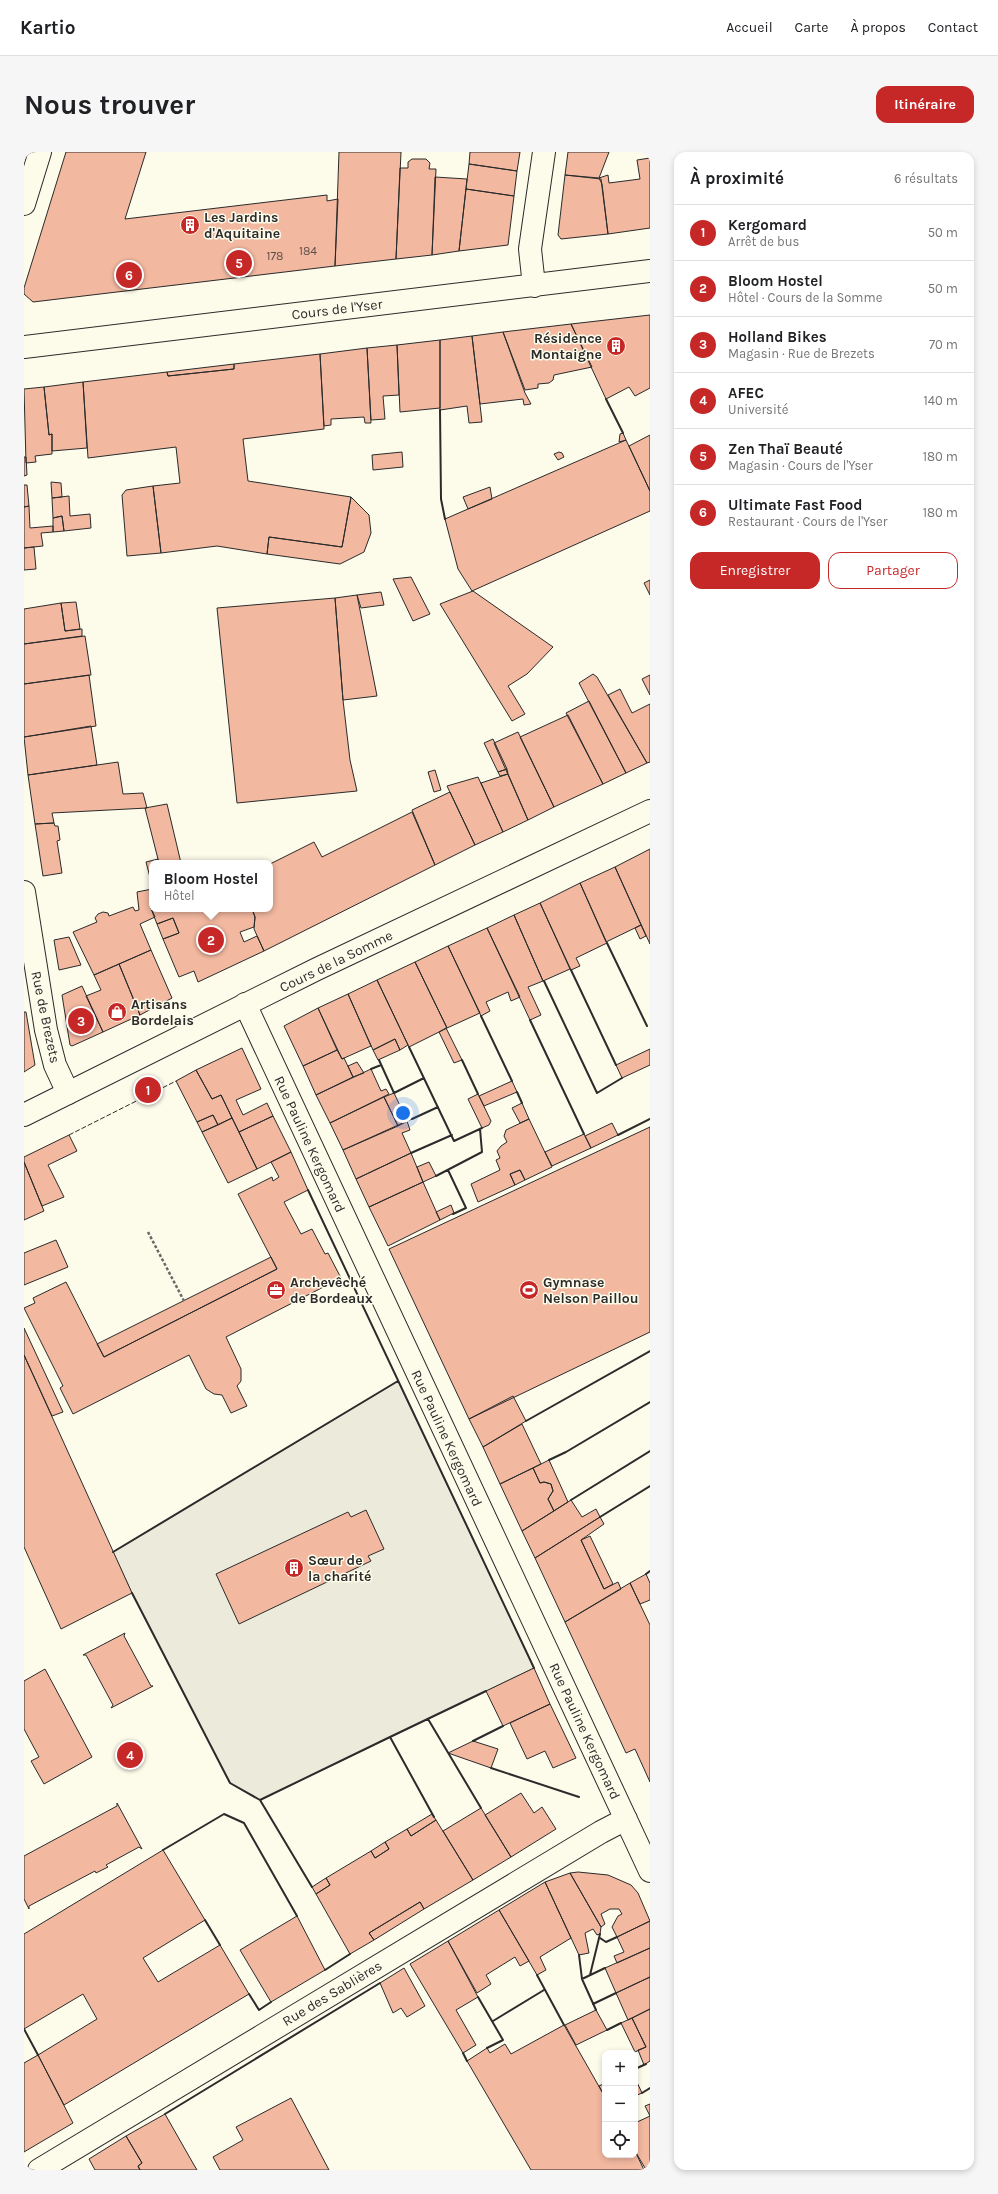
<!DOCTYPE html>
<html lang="fr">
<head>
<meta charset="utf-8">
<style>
  :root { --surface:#fff; --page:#f6f6f6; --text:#202124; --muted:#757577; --line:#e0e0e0; --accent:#c62828 }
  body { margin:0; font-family:Karla,sans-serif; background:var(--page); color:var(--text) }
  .controls { position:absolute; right:12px; bottom:12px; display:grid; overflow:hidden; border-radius:8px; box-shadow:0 2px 6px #0003 }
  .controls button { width:36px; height:36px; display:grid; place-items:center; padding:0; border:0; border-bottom:1px solid var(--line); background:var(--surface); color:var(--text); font:20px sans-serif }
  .you { position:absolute; left:379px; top:961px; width:14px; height:14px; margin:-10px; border:3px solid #fff; border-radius:50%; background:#1a73e8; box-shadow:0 0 0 6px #1a73e833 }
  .badge { display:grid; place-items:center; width:26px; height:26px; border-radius:50%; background:var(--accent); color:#fff; font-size:13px; font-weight:700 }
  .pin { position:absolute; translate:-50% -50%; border:2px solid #fff; box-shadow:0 1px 4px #0006 }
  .popup { position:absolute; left:125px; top:708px; width:124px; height:52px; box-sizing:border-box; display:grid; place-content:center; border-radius:8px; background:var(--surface); filter:drop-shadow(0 1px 3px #0005); font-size:13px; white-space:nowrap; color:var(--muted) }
  .popup b { font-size:15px; color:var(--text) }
  .popup::after { content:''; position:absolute; left:50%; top:100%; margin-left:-8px; border:8px solid transparent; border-top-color:var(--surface) }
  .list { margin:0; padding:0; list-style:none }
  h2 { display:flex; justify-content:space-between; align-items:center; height:52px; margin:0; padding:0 16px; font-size:17px }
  h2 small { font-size:13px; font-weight:400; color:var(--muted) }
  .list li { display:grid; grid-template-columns:26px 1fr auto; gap:12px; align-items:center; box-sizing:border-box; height:56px; padding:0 16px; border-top:1px solid var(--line) }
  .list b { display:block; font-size:15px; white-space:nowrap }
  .list p { margin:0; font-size:13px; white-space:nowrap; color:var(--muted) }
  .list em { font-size:13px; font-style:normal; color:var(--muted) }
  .actions { display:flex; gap:8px; padding:12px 16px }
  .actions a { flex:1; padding:9px 0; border:1px solid var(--accent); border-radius:12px; text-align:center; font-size:14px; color:var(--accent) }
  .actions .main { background:var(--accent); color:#fff }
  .icon { flex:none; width:22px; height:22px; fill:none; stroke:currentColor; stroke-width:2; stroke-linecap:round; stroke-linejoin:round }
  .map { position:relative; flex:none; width:626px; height:2018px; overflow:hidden; border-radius:12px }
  header { display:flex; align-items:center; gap:24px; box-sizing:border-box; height:56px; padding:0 20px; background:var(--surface); border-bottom:1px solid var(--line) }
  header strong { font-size:19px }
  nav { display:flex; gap:22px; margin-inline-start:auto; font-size:14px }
  .intro { display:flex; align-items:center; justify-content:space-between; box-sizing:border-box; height:96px; padding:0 24px }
  h1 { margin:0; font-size:28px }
  .button { padding:10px 18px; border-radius:12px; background:var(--accent); color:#fff; font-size:14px; font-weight:700 }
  main { display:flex; gap:24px; padding:0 24px }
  aside { flex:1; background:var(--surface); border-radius:12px; box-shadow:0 2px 6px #0003 }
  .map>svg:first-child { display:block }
  .green { fill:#ecebdb; stroke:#74746e }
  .building { fill:#f2b8a0; stroke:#2b2b2b }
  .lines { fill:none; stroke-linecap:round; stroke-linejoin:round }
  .minor-casing { stroke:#2b2b2b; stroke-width:24 }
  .major-casing { stroke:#2b2b2b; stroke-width:24 }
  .path { stroke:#6a6964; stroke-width:2.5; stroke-dasharray:3 2; stroke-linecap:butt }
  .minor { stroke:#fdfbea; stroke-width:22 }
  .major { stroke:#fdfbea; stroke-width:22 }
  .fence { stroke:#2b2b2b; stroke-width:1; stroke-dasharray:5 2; stroke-linecap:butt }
  .wall { stroke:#2b2b2b; stroke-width:2 }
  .labels { text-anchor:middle; stroke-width:3; stroke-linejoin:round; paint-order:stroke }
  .number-label { font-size:12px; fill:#5d4e48 }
  .poi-label { font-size:14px; font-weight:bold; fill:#2b2b2b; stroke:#fdfbea; text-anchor:start }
  .street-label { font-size:14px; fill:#2b2b2b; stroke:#fdfbea }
</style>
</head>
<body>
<header>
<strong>Kartio</strong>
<nav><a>Accueil</a><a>Carte</a><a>À propos</a><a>Contact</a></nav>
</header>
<div class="intro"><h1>Nous trouver</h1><a class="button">Itinéraire</a></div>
<main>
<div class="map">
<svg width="626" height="2018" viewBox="0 0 626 2018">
  <rect width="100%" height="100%" fill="#fdfbea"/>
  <!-- green -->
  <path class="green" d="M374,1229l136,287 -274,132 -30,-17 -98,-190 -19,-41z"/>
  <!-- building -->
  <path class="building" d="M42,0h80l-21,67 202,-24v6l11,-2 -3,67 -302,36 -9,-8v-6z
    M315,0h62l-5,107 -61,7z
    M446,0h50l-3,19 -48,-7z
    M544,0h41l-10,26 -34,-3z
    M626,6v70l-42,6 -6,-50 -3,-6 9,-3 1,8 31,-4 -3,-19z
    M388,7h14l4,4 -1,6h7l-4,86 -36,4 4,-91h8v-6z
    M445,12l48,7 -3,25 -48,-7z
    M541,23l36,4 7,55 -47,5 -3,-4z
    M411,25l32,2 -8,72 -27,4z
    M442,37l48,7 -6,49 -49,6z
    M626,163v73l-15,8 -6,-9 -23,12 -35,-75z
    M547,172l21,43 -38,8 -1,5 -4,3 -11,1v4l-13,2 -22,-58z
    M479,180l22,61 6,11 -7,1 -1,-6 -43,5 -8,-68z
    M448,184l10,86 -13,1 -2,-17 -27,4v-70z
    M416,188v68l-40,4 -3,-67z
    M373,193l2,50 -16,1 2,23 -14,1 -4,-72z
    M343,196l4,75h-6l-1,-6 -33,2v6l-7,1 -4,-72z
    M296,202l4,75 -81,10 5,42 103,16 -9,50 -73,-10 -2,17 -50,-8 -56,7 -8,-67 27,-3 -4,-36 -88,11 -5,-76 84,-10 1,4 66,-7v-5z
    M210,212v5l-66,7 -1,-4z
    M59,230l4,66 -35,3v-17l-3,1 -5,-48z
    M20,235l5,48 3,-1v20l-17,2 1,6 -10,1 -2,-74z
    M599,281l3,7 -7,2 1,-8z
    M626,283v56l-21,-45z
    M602,288l24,51v20l-178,80 -14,-22 -13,-50z
    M378,300l1,15 -30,3 -1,-15z
    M535,300l3,1 2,4 -6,3 -4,-6z
    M0,305h2l1,18 -3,1z
    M27,330l10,1 1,14 -10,1z
    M0,333h3l2,21 -5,1z
    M129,334l8,67 -34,3 -5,-61 4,-5z
    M466,335l2,12 -24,10 -5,-12z
    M45,344l1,20 20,-2 1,14 -27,3 -2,-15 -9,2 -1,-20z
    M327,345l18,18 2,18 -7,19 -24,12 -73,-10 2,-17 73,10z
    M5,354l1,22 23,-2v6l-12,1 2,13 -19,2v-41z
    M38,364l2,15 -11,1v-14z
    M10,395l2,22 -12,1v-22z
    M387,425l19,37 -17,7 -20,-42z
    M626,428v15l-6,-12z
    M449,439l80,56 -26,27 -19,12 17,28 -13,7 -72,-117z
    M357,440l3,13 -23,3 -4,-13z
    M333,443l20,101 -34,4 -8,-102z
    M311,446l8,102 7,60 7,31 -120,12 -20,-195z
    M52,450l4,27 -15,2 -4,-28z
    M37,451l4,28 17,-2v7l-58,8v-35z
    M61,484l6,39 -67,9v-40z
    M569,522l4,3 50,86 -21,10 -47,-90z
    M65,523l7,51 -72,11v-53z
    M626,523v20l-8,-16z
    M596,537l12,24 18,-9v58l-3,1 -39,-68z
    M565,549l37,72 -23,11 -37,-71z
    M544,563l35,69 -49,23 -34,-70z
    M67,574l6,39 -69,10 -4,-38z
    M494,580l36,75 -26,13 -34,-77z
    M469,587l14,30 -9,3 -14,-29z
    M94,610l5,32 20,-1 4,15 -95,5 2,10 -19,1 -7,-49z
    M483,617l1,5 -8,2 -2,-4z
    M411,618l6,20 -7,2 -6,-20z
    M484,622l20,46 -25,12 -22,-49z
    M454,625l25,55 -28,13 -28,-59z
    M426,640l25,53 -40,20 -23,-55z
    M143,652l14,59h-22l-14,-55z
    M388,660l23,53 -171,86 -10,-22 1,-12 -3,-8h18v-45l44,-22 8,15z
    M30,671l1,3h3l2,14 -3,1 5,32 -19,3 -8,-52z
    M626,697v95l-35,-77z
    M134,707l1,4h-7v22l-6,-23z
    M591,715l26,58 -35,17 -26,-59z
    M556,731l27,60 -31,15 4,8 -9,4 -31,-67z
    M128,737v16l-2,1 5,11 -15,7 11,26 -57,25 -21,-43 24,-10 -2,-4 3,-4 5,-2 5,1 1,3 24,-9 2,4 4,-1 -2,-18z
    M516,751l30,66 -27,12 -29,-66z
    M128,753v4h100l3,8 -1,10 -14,5 4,10 13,-6 7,15 -66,31 -4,-11 -15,6 -16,-38 16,-6 -6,-15 -16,6 -7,-18z
    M490,763l29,66 -15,6 13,28 -11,5 -43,-92z
    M149,766l6,15 -16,6 -6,-15z
    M617,773l5,11 -6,3 -5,-11z
    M463,776l33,69 -9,4 -3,-9 -22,10 4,9 -9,5 -33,-70z
    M45,785l12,28 -22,5 -5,-30z
    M424,794l32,67 -33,15 -32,-66z
    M127,798l21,48 -32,17 -21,-51z
    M391,810l32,66 -38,19 -32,-67z
    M95,812l21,51 -37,17 -17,-36 15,-6 -7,-15z
    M353,828l31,65 -8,5 -5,-11 -22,11 -25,-56z
    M58,834l21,46 -31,14 -2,-1 -8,-50z
    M324,842l23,52 -29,13 -24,-51z
    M294,856l19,42 -34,16 -19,-40z
    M0,860h2l9,53 -11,7z
    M422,876l16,32 -8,3 -15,-31z
    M371,887l5,11 -22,10 -5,-10z
    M218,896l19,41 -25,11 7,15 24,-12 6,13 -34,16 -18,-37 -9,4 -16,-29z
    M626,897v16l-28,13 -6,-13z
    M313,898l5,9 2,-1 9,19 -37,18 -13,-29z
    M333,910l7,11 -11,4 -5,-11z
    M347,917l10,22 5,-2 3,5 -59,29 -14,-28z
    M172,918l16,29 9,-4 11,23 -14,7 -5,-10 -16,7 -21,-41z
    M488,929l5,11 -33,14 -5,-10z
    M370,941l10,21 4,-2 4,7 -14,7 -14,-29z
    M454,942l13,27 -2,4 -7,3 -14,-29z
    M360,945l14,29 -55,24 -13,-27z
    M498,951l7,16 -9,4 -8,-15z
    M189,963l5,10 -16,7 -5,-10z
    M249,964l18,36 -34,17 -18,-37z
    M208,966l25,51 -29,14 -26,-51z
    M505,967l23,48 -27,13 -5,-10 -10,4 5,11 -37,17 -7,-18 29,-14 -4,-10 4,-2 -3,-7 4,-5 6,-4 -3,-6 2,-6z
    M383,969l3,9 -8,3 9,20 -55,26 -13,-29z
    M588,971l6,12 -27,13 -6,-12z
    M626,975v205l-181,87 -80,-170z
    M560,982l7,14 -39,18 -7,-14z
    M45,983l8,16 -29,14 16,32 -22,9 -18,-44v-5z
    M267,1000l17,38 -24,12 17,32 11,-5 13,25 3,-1 13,25 -115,59 15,32v12l-4,5 10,20 -16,7 -9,-18 -8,-1 -8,-5 -17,-34 -116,59 -13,-26 3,-2 -39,-78 11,-5 -2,-5 33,-16 38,75 173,-88 -39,-75 34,-17 1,4 6,-4 -8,-15z
    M387,1001l12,29 -54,25 -13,-28z
    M0,1010l20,49 -20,9z
    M405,1010l7,14 -13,6 -6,-15z
    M496,1018l5,10 -10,5 -5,-11z
    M399,1030l17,38 -52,26 -19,-39z
    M427,1053l3,8 -14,7 -4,-8z
    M32,1088l12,27 -44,18v-32z
    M247,1105l6,12 -173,88 -7,-13z
    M0,1176l39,84 -11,4 -28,-61z
    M0,1203l108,238 -71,36 -37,-82z
    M489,1244l13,25 -43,26 -14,-28z
    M498,1272l19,40 -41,20 -17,-37z
    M525,1308l19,42 -14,9 -6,-12 5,-8 -2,-7 -7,-2 -4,1 -7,-15z
    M509,1316l7,15 4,-1 7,2 2,7 -5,8 6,12 -32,20 -22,-47z
    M547,1348l11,17 14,-8 4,8 -65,41 -13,-27z
    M342,1358l18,39 -16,7 3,5 -132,63 -23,-50 132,-62 3,5z
    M576,1365l4,7 -23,16 23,49 14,-7 3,7 -56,33 -30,-64z
    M566,1384l23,48 -9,5 -23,-49z
    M622,1422l4,9v17l-10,4 -10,-21z
    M606,1431l20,42v157l-15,-33 -9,4 -61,-131z
    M101,1481l-1,3 27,50h2l-42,22 2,-3 -27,-50h-3z
    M510,1516l16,36 -47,22 -17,-35z
    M21,1517l47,88 -48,27 -13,-23 8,-4 -15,-28v-48z
    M526,1552l26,54 -23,10 -8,-17 -18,8 -17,-36z
    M449,1589l25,8 -7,19 -43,-15z
    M497,1641l13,20 8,-6 14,22 -45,28 -26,-42z
    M93,1651l25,46 -3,-2 -33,18 2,2 -12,6 -1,-2 -66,35v3l-5,-10v-43l93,-50z
    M457,1656l30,49 -38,23 -30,-49z
    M408,1662l4,6 -25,16 -4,-7z
    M412,1668l37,60 -49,29 -4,-7 -51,31 5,7 -24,14 -34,-60 14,-9 -4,-7 45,-27 4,7 14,-9 -4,-7 22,-13 4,7z
    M361,1690l4,7 -14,9 -4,-7z
    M139,1698l42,70 -62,38 15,24 62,-37 29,49 -185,111 -26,-50 59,-36 -14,-25 -59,35v-95z
    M554,1720l30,3 23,10 7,8 12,28 -33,16 -5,-10 6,-11 4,-2 -3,-5h-9l-9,5 4,10 -4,3 -31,-54z
    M546,1721l31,54 -1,7 -3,1 -4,-6 -8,4 4,20 -10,2 -34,-73z
    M302,1726l4,7 -14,9 -4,-7z
    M521,1730l26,56 -31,19 6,13 -9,5 -38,-65z
    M396,1750l4,7 -50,31 -5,-7z
    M475,1758l30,51 -9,5 -5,-9 -29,18 5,9 -14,9 -29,-52z
    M273,1764l28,54 -54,32 -31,-52z
    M626,1769v27l-33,15 -3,-7 10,-4 -7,-15z
    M424,1789l30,56 -22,13 20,35 -13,8 -53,-89z
    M626,1796v29l-34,16 -11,-25z
    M380,1816l21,38 -18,11 -6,-9 -8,5 -13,-30z
    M626,1825v32l-22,11 -12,-27z
    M626,1857v52l-6,4 -6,-15 8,-3 -14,-29z
    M572,1858l11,20 -31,15 -11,-20z
    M608,1866l14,29 -11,5 -14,-29z
    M540,1873l41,72v58h30v-4l9,19h-113l-64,-109 20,-13 3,5 15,-9 6,10z
    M14,1903l35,68 -49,29v-89z
    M611,1926l7,15 -7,3z
    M581,1931v14l-6,-11z
    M267,1946l38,72h-109l-7,-13 30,-17 -7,-13z
    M626,1952v12l-5,-10z
    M141,1962l29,51 3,5h-57l-2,-4 4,-3 -16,-27z
    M626,1964v49l-5,3 -10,-17v-28z
    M102,1984l16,27 -4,3 2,4h-45l-6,-11z"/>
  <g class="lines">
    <defs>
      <path id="minor" d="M0,52l16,-52
        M510,134l-4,-37 14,-97
        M0,195l626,-76
        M0,740l22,138 9,35 13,28
        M221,852l405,867
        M15,2018l562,-338 25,-13"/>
      <path id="major" d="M0,963l293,-146 333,-158"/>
    </defs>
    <!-- minor casing -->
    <use href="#minor" class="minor-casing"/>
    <!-- major casing -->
    <use href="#major" class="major-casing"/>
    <!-- path -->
    <path class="path" d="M124,1080l36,69"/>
    <!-- minor -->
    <use href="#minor" class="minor"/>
    <!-- major -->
    <use href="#major" class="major"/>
    <!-- fence -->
    <path class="fence" d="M45,983l107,-54"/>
    <!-- wall -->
    <path class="wall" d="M582,247l17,34
      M416,258l1,89 4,20
      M583,791l40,83
      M547,818l45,95
      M520,829l53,112 25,-15
      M457,864l31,65
      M506,868l54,114
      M385,895l45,94 28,-13
      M355,908l15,33 30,-15
      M438,908l16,34
      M347,917l10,-4
      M493,940l5,11
      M388,967l26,-12
      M594,983l32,-16
      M387,1001l41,-18
      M424,1018l18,38 -13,6
      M412,1024l46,-24 -2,-23
      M284,1038l226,478
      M502,1269l124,-70
      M525,1308l17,-8 84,-50
      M547,1348l79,-49
      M576,1365l50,-31
      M89,1400l285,-171
      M622,1422l4,-3
      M108,1441l98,190 30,17
      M404,1567l53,89
      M366,1585l96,-46
      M449,1589l30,-15
      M467,1616l88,29
      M139,1698l61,-36 20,9 53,93
      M288,1735l-52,-87 130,-63 44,80
      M181,1768l15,25
      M576,1786l6,4 11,-5
      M555,1803l3,24 14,31
      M301,1818l25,-16
      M513,1823l27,50
      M566,1823l10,-41
      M558,1827l23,-11
      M225,1842l10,16 12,-8
      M454,1845l25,43 -16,8
      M569,1852l23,-11
      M469,1869l51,-31
      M0,1877l14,26
      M583,1878l14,-7
      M439,1901l4,8
      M611,1917l11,-5
      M618,1941l8,-5
      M141,1962l215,-131"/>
  </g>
  <!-- icons -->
  <defs>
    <symbol id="building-disc" viewBox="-11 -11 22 22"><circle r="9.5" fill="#c62828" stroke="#fdfbea"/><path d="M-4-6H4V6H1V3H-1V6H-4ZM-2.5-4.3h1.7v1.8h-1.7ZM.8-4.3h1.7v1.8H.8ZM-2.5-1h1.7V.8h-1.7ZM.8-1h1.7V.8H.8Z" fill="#fff"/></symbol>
    <symbol id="shop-disc" viewBox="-11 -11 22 22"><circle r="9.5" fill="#c62828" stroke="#fdfbea"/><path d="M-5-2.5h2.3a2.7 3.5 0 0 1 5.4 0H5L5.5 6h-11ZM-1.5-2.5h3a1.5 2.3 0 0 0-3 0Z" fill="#fff"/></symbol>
    <symbol id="office-disc" viewBox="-11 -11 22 22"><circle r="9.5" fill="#c62828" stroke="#fdfbea"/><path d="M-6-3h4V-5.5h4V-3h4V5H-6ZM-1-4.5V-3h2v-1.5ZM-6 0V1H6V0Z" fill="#fff"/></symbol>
    <symbol id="stadium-disc" viewBox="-11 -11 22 22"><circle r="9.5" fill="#c62828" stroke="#fdfbea"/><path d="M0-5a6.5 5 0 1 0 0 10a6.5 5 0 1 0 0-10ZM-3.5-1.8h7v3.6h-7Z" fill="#fff"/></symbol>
  </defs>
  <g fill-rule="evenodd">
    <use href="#building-disc" x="155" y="62" width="22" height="22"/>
    <use href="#building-disc" x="581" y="183" width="22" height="22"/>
    <use href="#shop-disc" x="82" y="849" width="22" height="22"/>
    <use href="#office-disc" x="241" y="1127" width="22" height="22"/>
    <use href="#stadium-disc" x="494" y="1127" width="22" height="22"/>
    <use href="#building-disc" x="259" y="1405" width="22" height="22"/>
  </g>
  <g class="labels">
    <!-- number labels -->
    <g class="number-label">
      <text x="284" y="103">184</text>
      <text x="251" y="108">178</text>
    </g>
    <!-- poi labels -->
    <g class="poi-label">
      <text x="180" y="70">Les Jardins<tspan x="180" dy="16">d'Aquitaine</tspan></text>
      <text x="578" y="191" text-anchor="end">Résidence<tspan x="578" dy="16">Montaigne</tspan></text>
      <text x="107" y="857">Artisans<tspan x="107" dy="16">Bordelais</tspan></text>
      <text x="266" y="1135">Archevêché<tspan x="266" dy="16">de Bordeaux</tspan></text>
      <text x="519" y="1135">Gymnase<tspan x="519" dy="16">Nelson Paillou</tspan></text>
      <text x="284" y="1413">Sœur de<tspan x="284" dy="16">la charité</tspan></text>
    </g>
    <!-- street labels -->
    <g class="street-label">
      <text transform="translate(313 157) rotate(-7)" y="5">Cours de l'Yser</text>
      <text transform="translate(312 809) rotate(-26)" y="5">Cours de la Somme</text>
      <text transform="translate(22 865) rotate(78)" y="5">Rue de Brezets</text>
      <text transform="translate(286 992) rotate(65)" y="5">Rue Pauline Kergomard</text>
      <text transform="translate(423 1286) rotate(65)" y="5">Rue Pauline Kergomard</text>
      <text transform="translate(561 1579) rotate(65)" y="5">Rue Pauline Kergomard</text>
      <text transform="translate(308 1841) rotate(-31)" y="5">Rue des Sablières</text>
    </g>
  </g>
</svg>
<div class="controls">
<button>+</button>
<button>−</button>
<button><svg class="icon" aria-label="locate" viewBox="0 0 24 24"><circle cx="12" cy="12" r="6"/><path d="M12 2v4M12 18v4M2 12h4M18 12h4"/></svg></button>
</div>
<div class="you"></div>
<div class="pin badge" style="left:124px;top:938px">1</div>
<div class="pin badge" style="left:187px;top:788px">2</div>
<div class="popup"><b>Bloom Hostel</b>Hôtel</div>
<div class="pin badge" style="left:57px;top:869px">3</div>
<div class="pin badge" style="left:106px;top:1603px">4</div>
<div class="pin badge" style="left:215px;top:111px">5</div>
<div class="pin badge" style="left:105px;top:123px">6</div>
</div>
<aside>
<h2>À proximité<small>6 résultats</small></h2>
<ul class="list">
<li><span class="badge">1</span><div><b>Kergomard</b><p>Arrêt de bus</p></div><em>50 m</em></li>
<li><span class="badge">2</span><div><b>Bloom Hostel</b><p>Hôtel · Cours de la Somme</p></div><em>50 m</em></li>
<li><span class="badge">3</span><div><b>Holland Bikes</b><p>Magasin · Rue de Brezets</p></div><em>70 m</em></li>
<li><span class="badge">4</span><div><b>AFEC</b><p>Université</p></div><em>140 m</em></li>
<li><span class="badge">5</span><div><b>Zen Thaï Beauté</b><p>Magasin · Cours de l'Yser</p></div><em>180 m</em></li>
<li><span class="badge">6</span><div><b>Ultimate Fast Food</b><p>Restaurant · Cours de l'Yser</p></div><em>180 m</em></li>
</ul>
<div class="actions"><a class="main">Enregistrer</a><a>Partager</a></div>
</aside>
</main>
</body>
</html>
